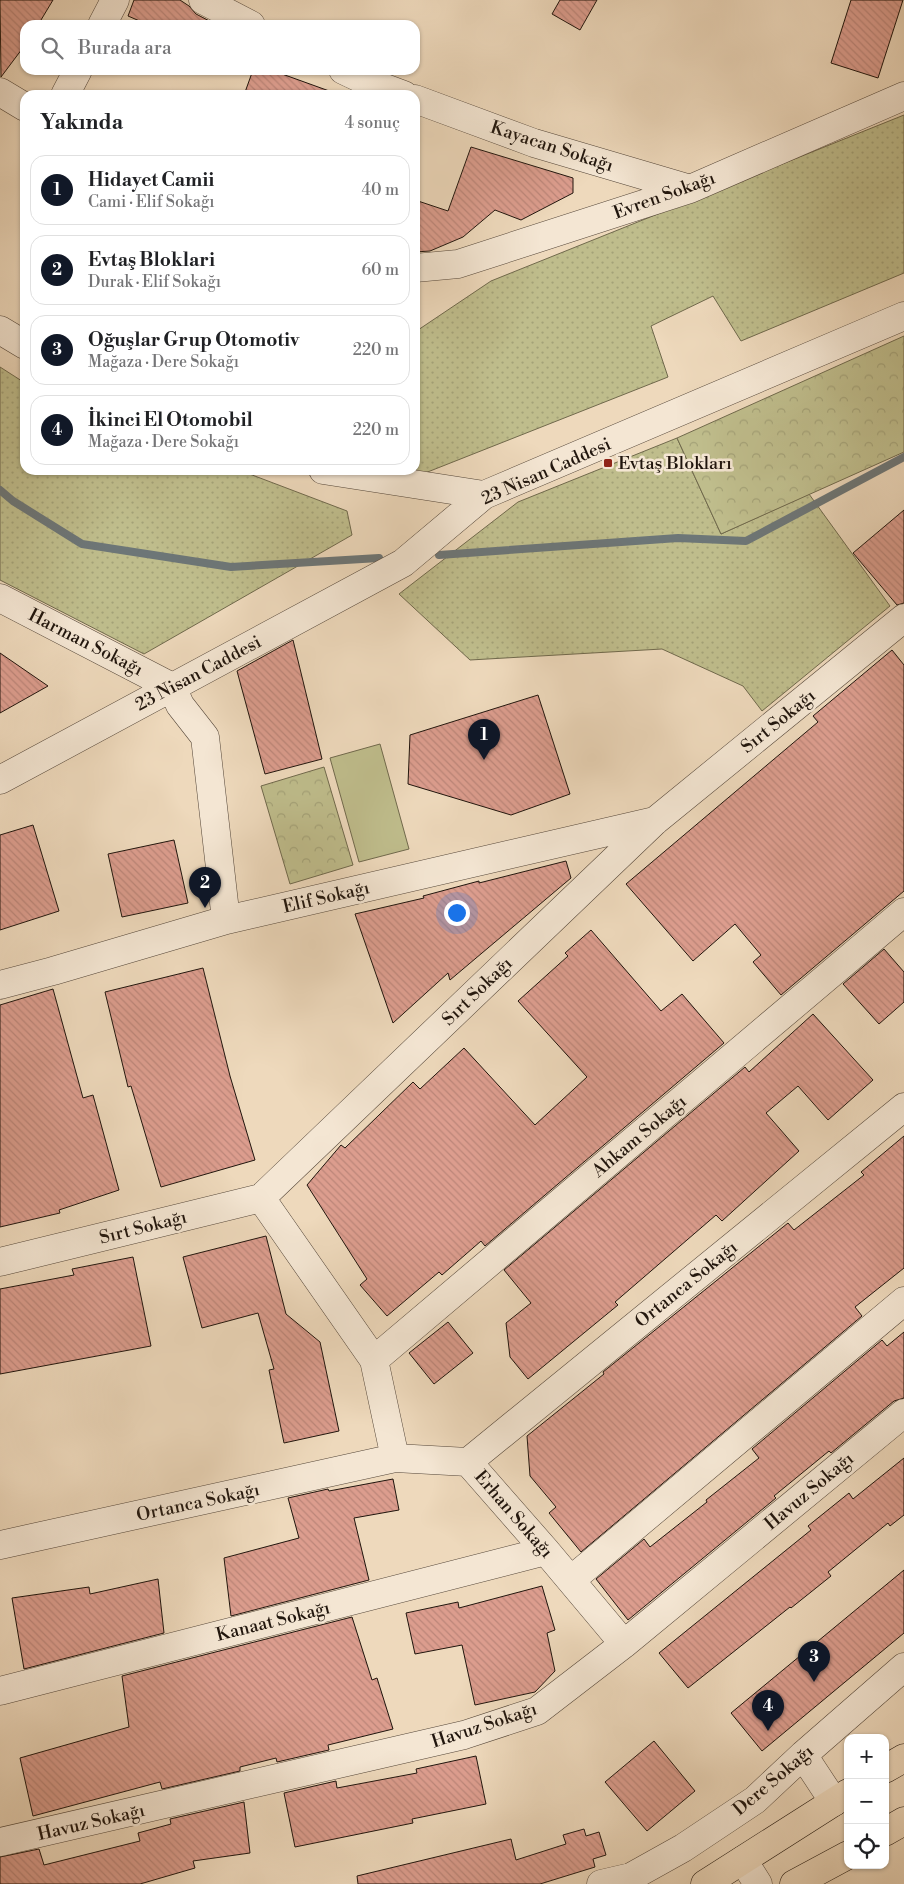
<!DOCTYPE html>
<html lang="tr">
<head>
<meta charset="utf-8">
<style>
  :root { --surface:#fff; --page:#f6f6f6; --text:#202124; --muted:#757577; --line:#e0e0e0; --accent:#111827 }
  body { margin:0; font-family:"Libre Bodoni",serif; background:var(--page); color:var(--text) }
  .controls { position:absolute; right:15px; bottom:15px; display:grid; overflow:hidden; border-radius:10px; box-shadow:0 1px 4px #0004 }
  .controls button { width:45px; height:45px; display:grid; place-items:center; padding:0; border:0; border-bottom:1px solid var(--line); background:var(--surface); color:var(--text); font:25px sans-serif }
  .you { position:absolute; left:456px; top:912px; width:18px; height:18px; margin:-12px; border:4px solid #fff; border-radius:50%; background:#1a73e8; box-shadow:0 0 0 8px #1a73e833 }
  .badge { display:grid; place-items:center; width:32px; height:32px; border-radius:50%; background:var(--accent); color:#fff; font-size:16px; font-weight:700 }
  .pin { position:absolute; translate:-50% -41px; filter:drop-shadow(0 1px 2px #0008) }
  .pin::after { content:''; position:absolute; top:26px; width:18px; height:15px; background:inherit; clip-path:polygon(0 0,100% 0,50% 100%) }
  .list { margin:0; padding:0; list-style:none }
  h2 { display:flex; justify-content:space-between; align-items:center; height:65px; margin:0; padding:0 20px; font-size:21px }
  h2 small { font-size:16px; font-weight:400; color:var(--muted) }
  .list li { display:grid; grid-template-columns:32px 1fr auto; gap:15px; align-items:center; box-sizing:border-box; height:70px; margin:0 10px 10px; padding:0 10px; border:1px solid var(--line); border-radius:15px }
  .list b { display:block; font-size:19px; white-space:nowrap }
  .list p { margin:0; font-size:16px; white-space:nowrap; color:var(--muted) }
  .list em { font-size:16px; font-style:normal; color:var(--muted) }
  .icon { flex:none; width:28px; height:28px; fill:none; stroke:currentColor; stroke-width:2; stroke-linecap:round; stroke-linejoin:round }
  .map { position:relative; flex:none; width:904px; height:1884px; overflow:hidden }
  .search { position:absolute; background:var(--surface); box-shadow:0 1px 4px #0004; left:20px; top:20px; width:400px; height:55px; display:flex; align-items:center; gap:12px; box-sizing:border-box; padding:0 18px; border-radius:15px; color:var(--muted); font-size:19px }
  .panel { position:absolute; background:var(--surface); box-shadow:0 1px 4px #0004; left:20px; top:90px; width:400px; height:385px; border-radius:15px }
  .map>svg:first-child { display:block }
  .grass { fill:url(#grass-dots); stroke:#70694c }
  .park { fill:url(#park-crowns); stroke:#70694c }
  .pitch { fill:#bfbd8c; stroke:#70694c }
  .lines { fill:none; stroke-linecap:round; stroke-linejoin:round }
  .stream { stroke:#6d7677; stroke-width:8 }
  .building { fill:url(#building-back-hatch); stroke:#20150d }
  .minor-casing { stroke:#544639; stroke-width:29 }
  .major-casing { stroke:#20150d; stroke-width:29 }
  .minor { stroke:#f4e6d3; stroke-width:28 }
  .major { stroke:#eed9bc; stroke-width:28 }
  .poi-dot { fill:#8f2418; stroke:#f4e6d3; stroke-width:2 }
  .labels { text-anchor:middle; stroke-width:5; stroke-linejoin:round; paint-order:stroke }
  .street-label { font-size:18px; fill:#20150d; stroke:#f4e6d3 }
  .poi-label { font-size:18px; fill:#20150d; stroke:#f4e6d3; text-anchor:start }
</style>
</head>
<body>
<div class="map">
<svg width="904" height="1884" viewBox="0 0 904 1884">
  <defs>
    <pattern id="grass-dots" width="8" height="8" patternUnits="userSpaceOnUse" patternTransform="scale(1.25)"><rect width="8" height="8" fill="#bfbd8c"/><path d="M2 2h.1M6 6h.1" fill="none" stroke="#a4a278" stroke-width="1.8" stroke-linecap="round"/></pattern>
    <pattern id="park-crowns" width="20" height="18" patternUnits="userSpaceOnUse" patternTransform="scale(1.25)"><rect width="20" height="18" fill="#bfbd8c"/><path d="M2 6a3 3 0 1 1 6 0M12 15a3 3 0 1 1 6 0" fill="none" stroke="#a4a278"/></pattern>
    <pattern id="building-back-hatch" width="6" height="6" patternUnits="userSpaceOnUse" patternTransform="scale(1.25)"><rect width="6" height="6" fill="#dc9d8e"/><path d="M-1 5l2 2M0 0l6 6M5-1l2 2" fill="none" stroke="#bc8679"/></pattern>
  </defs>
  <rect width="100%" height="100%" fill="#eed9bc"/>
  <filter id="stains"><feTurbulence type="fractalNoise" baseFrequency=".004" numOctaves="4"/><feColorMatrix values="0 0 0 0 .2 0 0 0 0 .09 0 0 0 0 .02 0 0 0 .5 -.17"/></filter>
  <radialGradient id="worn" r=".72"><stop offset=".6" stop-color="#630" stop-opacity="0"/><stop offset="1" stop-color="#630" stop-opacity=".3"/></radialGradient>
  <!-- grass -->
  <path class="grass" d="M904,115v158l-163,68 -28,-45 -62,30 17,51 -248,98 -5,-8v-129l3,-8 73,-49z
    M0,367l25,16v87h214l108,41 5,24 -208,119 -144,-74z
    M677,438l44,96 88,-40 81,112 -128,105 -19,-25 -81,-37 -192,11 -71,-66 119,-92z"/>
  <!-- park -->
  <path class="park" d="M904,336v116l-183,82 -44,-96z
    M324,767l29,98 -63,19 -29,-98z"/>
  <!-- pitch -->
  <path class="pitch" d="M380,744l29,105 -50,13 -29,-104z"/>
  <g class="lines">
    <!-- stream -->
    <path class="stream" d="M0,490l13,11 69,43 149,23 148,-9
      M439,555l239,-17 68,3 158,-84"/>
  </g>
  <!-- building -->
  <path class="building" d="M0,0h53l-15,25h-13v20l-24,32z
    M134,0h46l9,6 7,8 21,11h-68l-21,-9z
    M560,0h37l-17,30 -28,-16z
    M851,0h52l-25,78 -47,-15z
    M253,70h18l61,22v3h-88z
    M471,147l102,31v15l-52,27 -26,-10 -32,27 -33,14 -15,1v-52l33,11z
    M904,510v93l-7,2 -44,-52z
    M293,640l29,119 -57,15 -28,-103z
    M892,650l12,15v226l-123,104 -28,-33 8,-7 -26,-31 -42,37 -67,-77 192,-162 -5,-6z
    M0,653l48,33 -48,27z
    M538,695l32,99 -59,21 -103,-31 2,-49z
    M33,825l26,86 -59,19v-95z
    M174,840l14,63 -66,14 -14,-63z
    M566,861l5,17 -121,102 -2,-7 -55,50 -38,-109 69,-16 -1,-2 56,-15v2z
    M591,930l70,81 21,-17 42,49 -239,203 -4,-5 -39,34 -3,-3 -52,44 -27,-31 7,-6 -60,-94 34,-40 4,3 68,-66 7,7 44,-41 71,77 52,-48 -69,-76 50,-45 -3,-3z
    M884,949l20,23v30l-25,22 -36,-40z
    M203,968l27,108 25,84 -94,27 -30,-101 -3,1 -23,-95z
    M53,989l30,109 10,-3 26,95 -60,20 1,3 -60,14v-222z
    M813,1014l60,66 -45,40 -30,-34 -32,27 33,38 -77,70 -6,-6 -101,87 3,3 -90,74 -18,-22 -4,-34 25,-20 -27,-33 241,-203 4,5z
    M904,1136v132l-49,39 7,9 -281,236 -32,-39 7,-6 -26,-31 -3,-40 77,-62 -1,-2 185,-149 6,7 70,-55 -3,-3z
    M266,1236l20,78 34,28 19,89 -55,12 -15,-73 5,-1 -16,-56 -56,15 -19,-71z
    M133,1257l18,89 -151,28v-85l74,-14 -2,-6z
    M448,1322l25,31 -39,31 -25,-31z
    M904,1332v66l-10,3 -63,52 -2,-2 -55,45 2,2 -148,122 -32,-41 48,-40 6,8 57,-45 -1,-2 53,-42 -7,-9 130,-109 5,6z
    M904,1458v57l-14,11 -2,-3 -60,49 3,4 -40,32 -1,-1 -102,81 -29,-35 152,-123 -3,-4 41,-33 4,6z
    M393,1479l6,31 -45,8 15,62 -138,36 -7,-58 75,-20 -11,-40 40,-9 1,2z
    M904,1570v63l-142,118 -31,-38z
    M158,1579l6,54 -140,36 -12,-71 77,-11 1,7z
    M542,1586l13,44 -8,3 8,38 -20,21 -60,13 -13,-60 -47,9 -9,-41 52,-11 1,6z
    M352,1617l20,63 5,-2 16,51 -65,16 1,5 -52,12 -1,-4 -36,9v4l-78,18 -2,-7 -127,34 -13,-58 109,-31 -7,-51z
    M654,1741l41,50 -48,40 -42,-49z
    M476,1756l10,48 -74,15 1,4 -118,24 -11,-54 52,-12 1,7 80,-15 -1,-4z
    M244,1802l6,51 -57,8 2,7 -55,16h-140v-27l39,-8 5,16 96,-24 -2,-8 33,-9 -1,-5z
    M584,1829l2,7 13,-4 7,23 -13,4 2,8 -55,17h-182l-1,-8 154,-37 5,21 50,-16 -3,-9z"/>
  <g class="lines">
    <defs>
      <path id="minor" d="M203,0l48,25
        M102,25l13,-25
        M343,70l21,10 40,15
        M0,92l25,15
        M65,95l13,-25
        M415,99l119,44 156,46
        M415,268l43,-4 232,-75 214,-93
        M0,330l25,15
        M323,470l161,25
        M0,598l172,89
        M172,687l8,18 25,32 21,183
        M0,780l403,-217 81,-68 420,-179
        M0,985l53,-14 173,-51 429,-99
        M261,1198l113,162 21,98
        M0,1262l261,-64 394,-377 249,-203
        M374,1360l530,-448
        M468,1462l436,-355
        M0,1545l395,-87 73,4 78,89 78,93
        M571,1580l333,-279
        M0,1691l546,-140
        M803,1755l31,47
        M0,1842l464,-107 73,-24 87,-67 280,-231
        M743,1860l15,24
        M601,1884l30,-7 52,-29 72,-48 48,-45 101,-88"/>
      <path id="major" d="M885,1769l19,-11
        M885,1832l19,-11
        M705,1884l143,-91
        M794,1884l54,-29"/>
    </defs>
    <!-- minor casing -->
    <use href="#minor" class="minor-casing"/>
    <!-- major casing -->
    <use href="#major" class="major-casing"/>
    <!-- minor -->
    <use href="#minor" class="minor"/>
    <!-- major -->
    <use href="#major" class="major"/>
  </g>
  <!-- markers -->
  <rect class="poi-dot" x="603" y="458" width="10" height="10" rx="2.5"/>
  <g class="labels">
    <!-- street labels -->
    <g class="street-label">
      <text transform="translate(552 146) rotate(18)" y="6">Kayacan Sokağı</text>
      <text transform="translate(664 195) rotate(-20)" y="6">Evren Sokağı</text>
      <text transform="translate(546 471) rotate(-24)" y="6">23 Nisan Caddesi</text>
      <text transform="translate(86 642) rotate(27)" y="6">Harman Sokağı</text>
      <text transform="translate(198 673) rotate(-28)" y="6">23 Nisan Caddesi</text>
      <text transform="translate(778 721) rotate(-39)" y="6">Sırt Sokağı</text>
      <text transform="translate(326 897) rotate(-13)" y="6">Elif Sokağı</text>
      <text transform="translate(477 991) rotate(-44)" y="6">Sırt Sokağı</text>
      <text transform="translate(639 1136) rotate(-40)" y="6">Ahkam Sokağı</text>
      <text transform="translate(143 1227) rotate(-14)" y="6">Sırt Sokağı</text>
      <text transform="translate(686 1284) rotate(-39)" y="6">Ortanca Sokağı</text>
      <text transform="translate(809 1491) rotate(-40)" y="6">Havuz Sokağı</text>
      <text transform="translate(198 1502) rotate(-12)" y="6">Ortanca Sokağı</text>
      <text transform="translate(514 1514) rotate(49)" y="6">Erhan Sokağı</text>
      <text transform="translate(273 1621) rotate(-14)" y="6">Kanaat Sokağı</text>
      <text transform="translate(484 1725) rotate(-18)" y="6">Havuz Sokağı</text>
      <text transform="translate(773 1780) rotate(-40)" y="6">Dere Sokağı</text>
      <text transform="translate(91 1822) rotate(-13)" y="6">Havuz Sokağı</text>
    </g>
    <!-- poi labels -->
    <g class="poi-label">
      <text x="618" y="469">Evtaş Blokları</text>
    </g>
  </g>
  <rect width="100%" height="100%" filter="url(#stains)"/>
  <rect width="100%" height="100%" fill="url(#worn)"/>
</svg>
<div class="controls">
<button>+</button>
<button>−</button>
<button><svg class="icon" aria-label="locate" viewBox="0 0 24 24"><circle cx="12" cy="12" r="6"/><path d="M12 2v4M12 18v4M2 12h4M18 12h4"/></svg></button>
</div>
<div class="you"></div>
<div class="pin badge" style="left:484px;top:760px">1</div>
<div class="pin badge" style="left:205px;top:908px">2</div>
<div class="pin badge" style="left:814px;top:1682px">3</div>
<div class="pin badge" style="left:768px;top:1731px">4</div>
<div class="search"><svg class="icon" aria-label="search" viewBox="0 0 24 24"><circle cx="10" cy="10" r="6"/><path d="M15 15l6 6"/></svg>Burada ara</div>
<section class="panel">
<h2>Yakında<small>4 sonuç</small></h2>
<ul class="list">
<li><span class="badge">1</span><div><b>Hidayet Camii</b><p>Cami · Elif Sokağı</p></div><em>40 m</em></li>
<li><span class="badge">2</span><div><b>Evtaş Bloklari</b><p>Durak · Elif Sokağı</p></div><em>60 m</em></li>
<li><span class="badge">3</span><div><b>Oğuşlar Grup Otomotiv</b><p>Mağaza · Dere Sokağı</p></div><em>220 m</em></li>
<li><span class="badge">4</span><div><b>İkinci El Otomobil</b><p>Mağaza · Dere Sokağı</p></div><em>220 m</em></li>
</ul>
</section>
</div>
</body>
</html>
